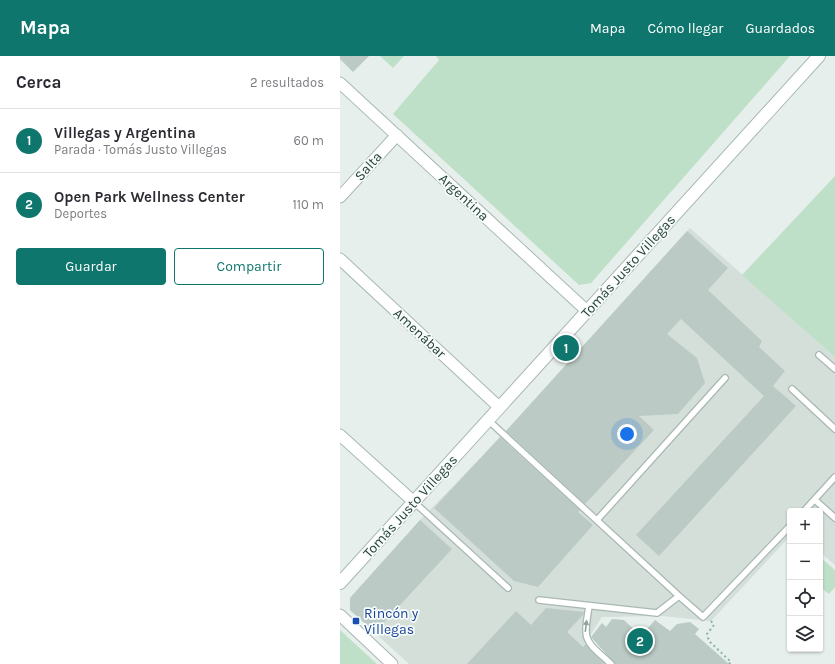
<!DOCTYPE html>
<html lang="es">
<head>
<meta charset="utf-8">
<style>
  :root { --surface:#fff; --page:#f2f2f3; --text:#2b2b33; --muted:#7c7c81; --line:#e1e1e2; --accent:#0f766e }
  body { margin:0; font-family:Karla,sans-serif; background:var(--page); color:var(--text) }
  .controls { position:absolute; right:12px; bottom:12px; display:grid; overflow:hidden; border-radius:4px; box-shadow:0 1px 3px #0004 }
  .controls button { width:36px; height:36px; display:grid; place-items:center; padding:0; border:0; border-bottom:1px solid var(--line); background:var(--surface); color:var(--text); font:20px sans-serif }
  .you { position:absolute; left:287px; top:378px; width:14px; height:14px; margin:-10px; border:3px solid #fff; border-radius:50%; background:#1a73e8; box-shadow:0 0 0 6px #1a73e833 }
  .badge { display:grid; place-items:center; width:26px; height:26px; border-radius:50%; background:var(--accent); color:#fff; font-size:13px; font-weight:700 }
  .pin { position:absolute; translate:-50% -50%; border:2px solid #fff; box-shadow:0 1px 4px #0006 }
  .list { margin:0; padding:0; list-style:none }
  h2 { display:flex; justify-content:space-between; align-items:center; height:52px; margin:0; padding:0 16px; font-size:17px }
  h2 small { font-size:13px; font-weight:400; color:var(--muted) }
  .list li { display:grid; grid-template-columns:26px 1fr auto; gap:12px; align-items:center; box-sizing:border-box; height:64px; padding:0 16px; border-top:1px solid var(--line) }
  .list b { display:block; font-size:15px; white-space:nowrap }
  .list p { margin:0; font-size:13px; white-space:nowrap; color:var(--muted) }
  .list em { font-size:13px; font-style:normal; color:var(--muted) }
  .actions { display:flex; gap:8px; padding:12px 16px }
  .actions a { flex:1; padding:9px 0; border:1px solid var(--accent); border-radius:4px; text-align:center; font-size:14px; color:var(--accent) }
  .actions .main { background:var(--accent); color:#fff }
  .icon { flex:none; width:22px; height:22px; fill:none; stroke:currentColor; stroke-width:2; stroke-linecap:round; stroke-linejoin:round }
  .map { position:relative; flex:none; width:495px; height:608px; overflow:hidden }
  header { display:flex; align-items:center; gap:24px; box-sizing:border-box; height:56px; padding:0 20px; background:var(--accent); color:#fff }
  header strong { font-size:19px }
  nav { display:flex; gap:22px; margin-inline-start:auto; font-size:14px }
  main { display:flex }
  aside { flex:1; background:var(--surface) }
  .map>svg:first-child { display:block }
  .built { fill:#d4dfda }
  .green { fill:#bfe0c8 }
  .building { fill:#bbcac4 }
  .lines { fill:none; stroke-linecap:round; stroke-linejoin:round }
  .service-casing { stroke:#a8b8b2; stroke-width:8 }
  .minor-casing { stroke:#a8b8b2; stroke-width:13 }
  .tertiary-casing { stroke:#a8b8b2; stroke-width:14 }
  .path { stroke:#86b3a5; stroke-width:2; stroke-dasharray:2 3; stroke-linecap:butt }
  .service { stroke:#fff; stroke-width:5.5 }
  .minor { stroke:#fff; stroke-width:11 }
  .tertiary { stroke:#fff; stroke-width:12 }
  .oneway { fill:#92a09c }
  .transit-dot { fill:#1a4fb4; stroke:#f7fbf9; stroke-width:1.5 }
  .labels { text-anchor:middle; stroke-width:3.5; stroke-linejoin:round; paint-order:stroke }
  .street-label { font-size:14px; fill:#24423a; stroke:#f7fbf9 }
  .transit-label { font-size:14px; fill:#164399; stroke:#f7fbf9; text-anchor:start }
</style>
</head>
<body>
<header>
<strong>Mapa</strong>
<nav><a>Mapa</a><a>Cómo llegar</a><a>Guardados</a></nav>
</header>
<main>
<aside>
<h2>Cerca<small>2 resultados</small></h2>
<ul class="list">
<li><span class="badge">1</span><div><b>Villegas y Argentina</b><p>Parada · Tomás Justo Villegas</p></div><em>60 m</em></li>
<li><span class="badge">2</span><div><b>Open Park Wellness Center</b><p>Deportes</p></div><em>110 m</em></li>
</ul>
<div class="actions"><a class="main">Guardar</a><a>Compartir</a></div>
</aside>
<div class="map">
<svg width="495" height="608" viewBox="0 0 495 608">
  <rect width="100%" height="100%" fill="#e6efeb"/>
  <!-- built -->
  <path class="built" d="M350,172l145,129v208l-15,-13v-41h-30v25l-79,85 -49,-5 -60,1 -19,29 20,18h-194l-59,-54v-12l70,-78 79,-81z"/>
  <!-- green -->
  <path class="green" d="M40,0h24l-11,12z
    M96,0h354l-199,227 -12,2 -186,-171 46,-54z
    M495,120v181l-93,-82z
    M480,501l15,13v17l-6,7 -9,-7z
    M0,574l37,34h-37z"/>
  <!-- building -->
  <path class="building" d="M0,0h29l-16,16 -13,-13z
    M347,175l41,37 -20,22 54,51 -3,6 26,24 -12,15 23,20 -137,150 -23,-21 128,-139 -83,-77 -14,15 30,24 8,25 -27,31 -39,2 15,14 -69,74 -79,-73z
    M160,381l80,73 -2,2 15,13 -55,62 -24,-6 -80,-73z
    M80,464l32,29 -77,83 -25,-22v-12z
    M206,552l38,4 -1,3 -16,17 16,15 2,-3 20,20h-138l49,-53 15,14z
    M272,563l12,1 17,16 14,-16 15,11 7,-7 13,-2 9,7 -4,5 34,30h-114l-24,-27 11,-14 4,4z"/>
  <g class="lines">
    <defs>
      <path id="service" d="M479,299l16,14
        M452,333l43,40
        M148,364l191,176
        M475,444l20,18
        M74,446l94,86
        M464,455l31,-34
        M257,464l128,-142
        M199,544l118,13 22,-17 24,21 87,-91
        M249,550c-6,37 -5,33 22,58"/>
      <path id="minor" d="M0,27l247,228
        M0,141l57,-62
        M0,203l159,148
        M0,379l74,67
        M0,559l52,49"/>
      <path id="tertiary" d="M0,527l479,-527"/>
    </defs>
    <!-- service casing -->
    <use href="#service" class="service-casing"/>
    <!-- minor casing -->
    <use href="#minor" class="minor-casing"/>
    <!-- tertiary casing -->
    <use href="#tertiary" class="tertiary-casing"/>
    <!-- path -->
    <path class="path" d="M371,565l3,4 -7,9 2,7 22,21 -2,2"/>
    <!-- service -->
    <use href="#service" class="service"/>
    <!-- minor -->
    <use href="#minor" class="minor"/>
    <!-- tertiary -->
    <use href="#tertiary" class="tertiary"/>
  </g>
  <!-- one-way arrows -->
  <defs><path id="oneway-solid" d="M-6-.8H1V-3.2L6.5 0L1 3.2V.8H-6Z"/></defs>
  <use class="oneway" href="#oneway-solid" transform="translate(246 570) rotate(-83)"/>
  <!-- markers -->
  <rect class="transit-dot" x="12" y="561" width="8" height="8" rx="2"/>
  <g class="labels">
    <!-- street labels -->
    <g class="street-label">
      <text transform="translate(28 110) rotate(-48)" y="5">Salta</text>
      <text transform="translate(124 141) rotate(43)" y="5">Argentina</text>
      <text transform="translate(288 210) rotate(-48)" y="5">Tomás Justo Villegas</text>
      <text transform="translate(80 277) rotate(43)" y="5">Amenábar</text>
      <text transform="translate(70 450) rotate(-48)" y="5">Tomás Justo Villegas</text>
    </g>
    <!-- transit labels -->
    <g class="transit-label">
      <text x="24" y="562">Rincón y<tspan x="24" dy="16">Villegas</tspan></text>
    </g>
  </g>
</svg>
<div class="controls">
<button>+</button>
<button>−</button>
<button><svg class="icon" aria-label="locate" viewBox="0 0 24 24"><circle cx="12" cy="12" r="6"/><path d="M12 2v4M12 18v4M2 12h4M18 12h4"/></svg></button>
<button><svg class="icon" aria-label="layers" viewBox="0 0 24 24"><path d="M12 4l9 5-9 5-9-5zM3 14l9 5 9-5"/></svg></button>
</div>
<div class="you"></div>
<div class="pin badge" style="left:226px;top:292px">1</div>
<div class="pin badge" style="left:300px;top:585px">2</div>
</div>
</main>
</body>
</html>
